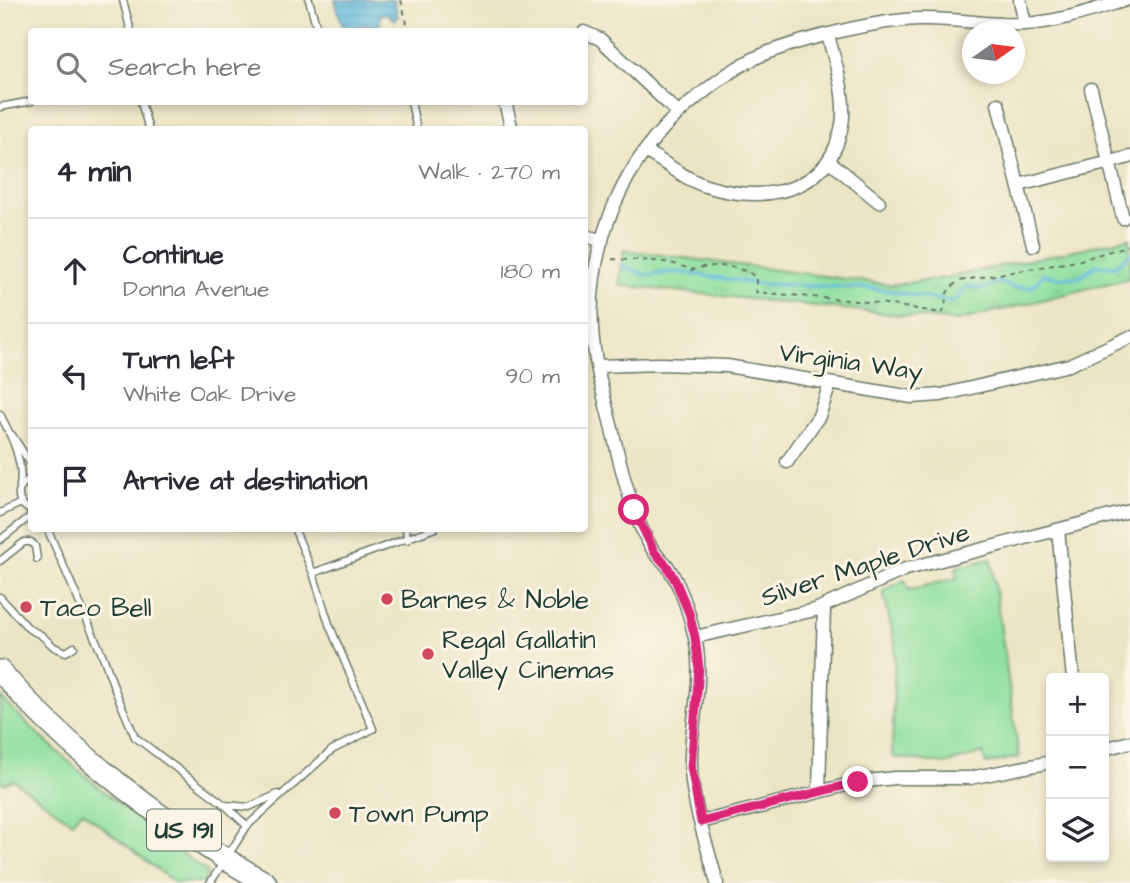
<!DOCTYPE html>
<html lang="en">
<head>
<meta charset="utf-8">
<style>
  :root { --surface:#fff; --page:#f7f7f7; --text:#2b2b33; --muted:#7c7c81; --line:#e1e1e2 }
  body { margin:0; font-family:"Architects Daughter",sans-serif; background:var(--page); color:var(--text) }
  .controls { position:absolute; right:21px; bottom:21px; display:grid; overflow:hidden; border-radius:7px; box-shadow:0 4px 10px #0003 }
  .controls button { width:63px; height:63px; display:grid; place-items:center; padding:0; border:0; border-bottom:2px solid var(--line); background:var(--surface); color:var(--text); font:35px sans-serif }
  .compass { position:absolute; left:962px; top:21px; width:63px; height:63px; border-radius:50%; background:var(--surface); box-shadow:0 4px 10px #0003; rotate:76deg }
  .stop { position:absolute; width:21px; height:21px; margin:-16px; border:5px solid #db2777; border-radius:50%; background:#fff }
  .stop.end { background:#db2777; border-color:#fff; box-shadow:0 2px 7px #0008 }
  .list { margin:0; padding:0; list-style:none }
  h2 { display:flex; justify-content:space-between; align-items:center; height:91px; margin:0; padding:0 28px; font-size:30px }
  h2 small { font-size:23px; font-weight:400; color:var(--muted) }
  .list li { display:grid; grid-template-columns:46px 1fr auto; gap:21px; align-items:center; box-sizing:border-box; height:105px; padding:0 28px; border-top:2px solid var(--line) }
  .list b { display:block; font-size:26px; white-space:nowrap }
  .list p { margin:0; font-size:23px; white-space:nowrap; color:var(--muted) }
  .list em { font-size:23px; font-style:normal; color:var(--muted) }
  .icon { flex:none; width:38px; height:38px; fill:none; stroke:currentColor; stroke-width:2; stroke-linecap:round; stroke-linejoin:round }
  .map { position:relative; flex:none; width:1130px; height:883px; overflow:hidden }
  .search { position:absolute; background:var(--surface); box-shadow:0 4px 10px #0003; left:28px; top:28px; width:560px; height:77px; display:flex; align-items:center; gap:18px; box-sizing:border-box; padding:0 24px; border-radius:7px; color:var(--muted); font-size:26px }
  .panel { position:absolute; background:var(--surface); box-shadow:0 4px 10px #0003; left:28px; top:126px; width:560px; height:406px; border-radius:7px }
  .map>svg:first-child { display:block }
  .grass { fill:#90e0a0; stroke:#588e6a; stroke-width:2 }
  .park { fill:url(#park-tufts); stroke:#588e6a; stroke-width:2 }
  .water { fill:url(#water-rules); stroke:#407c8a; stroke-width:2 }
  .lines { fill:none; stroke-linecap:round; stroke-linejoin:round }
  .stream { stroke:#62bbdf; stroke-width:3.5 }
  .lane-casing { stroke:#677867; stroke-width:9 }
  .street-casing { stroke:#677867; stroke-width:15 }
  .highway-casing { stroke:#677867; stroke-width:24 }
  .path { stroke:#677867; stroke-width:2; stroke-dasharray:5 5; stroke-linecap:butt }
  .lane { stroke:#fff; stroke-width:6 }
  .street { stroke:#fff; stroke-width:12 }
  .highway { stroke:#fff; stroke-width:21 }
  .route { stroke:#db2777; stroke-width:9 }
  .poi-dot { fill:#d1495b; stroke:#fcf5e5; stroke-width:2.5 }
  .labels { text-anchor:middle; stroke-width:6; stroke-linejoin:round; paint-order:stroke }
  .shield { fill:#fcf5e5; stroke:#617469; stroke-width:2 }
  .shield-label { font-size:24px; font-weight:bold; fill:#1f3d34 }
  .street-label { font-size:26px; fill:#1f3d34; stroke:#fcf5e5 }
  .poi-label { font-size:26px; fill:#1f3d34; stroke:#fcf5e5; text-anchor:start }
</style>
</head>
<body>
<div class="map">
<svg width="1130" height="883" viewBox="0 0 1130 883">
  <defs>
    <pattern id="park-tufts" width="24" height="20" patternUnits="userSpaceOnUse" patternTransform="scale(1.75)"><rect width="24" height="20" fill="#90e0a0"/><path d="M3 7l-1-3M5 7V3M7 7l1-3M15 17l-1-3M17 17v-4M19 17l1-3" fill="none" stroke="#7cc18a"/></pattern>
    <pattern id="water-rules" width="6" height="5" patternUnits="userSpaceOnUse" patternTransform="scale(1.75)"><rect width="6" height="5" fill="#62bbdf"/><path d="M0 2.5h6" fill="none" stroke="#5099b6"/></pattern>
  </defs>
  <rect width="100%" height="100%" fill="#fcf5e5"/>
  <filter id="ink" filterUnits="userSpaceOnUse"><feTurbulence type="fractalNoise" baseFrequency=".0143" numOctaves="2"/><feDisplacementMap in="SourceGraphic" scale="14" xChannelSelector="R" yChannelSelector="G"/><feConvolveMatrix kernelMatrix="1 2 1 2 8 2 1 2 1" color-interpolation-filters="sRGB"/></filter>
  <filter id="wash" filterUnits="userSpaceOnUse"><feTurbulence type="fractalNoise" baseFrequency=".00686" numOctaves="4" result="noise"/><feDisplacementMap in="SourceGraphic" scale="28" xChannelSelector="R" yChannelSelector="G"/><feGaussianBlur stdDeviation="1.57" result="paint"/><feColorMatrix in="noise" values="0 0 0 0 0 0 0 0 0 0 0 0 0 0 0 0 0 1.4 0 .05"/><feComposite in="paint" operator="in"/></filter>
  <g filter="url(#wash)">
    <rect width="100%" height="100%" fill="#ece5c5"/>
    <!-- grass -->
    <path class="grass" d="M991,559l28,198 -33,7 -3,-11 -38,11 -53,-7 3,-114 -12,-52 22,-11 4,10 48,-12 -1,-11z
      M0,697c64,65 134,121 207,175l-3,11h-29l-93,-72 -10,11 -59,-42 -9,4 -4,-5z"/>
    <!-- park -->
    <path class="park" d="M1130,238v40l-173,43 -338,-36 5,-35 267,35 54,-7z"/>
    <!-- water -->
    <path class="water" d="M335,0h59l4,18 -4,2 -7,-7 -7,2v14l-3,2h-6l-5,-6 -10,2 -3,4h-5l-6,-7z"/>
    <g class="lines">
      <!-- stream -->
      <path class="stream" d="M620,265l26,10 32,-3 82,12 112,4 81,14 14,-16 15,3 17,-7 14,5h19l12,-13 15,4 22,-1 13,-11h22l14,-13"/>
    </g>
  </g>
  <g filter="url(#ink)">
    <g class="lines">
      <defs>
        <path id="lane" d="M123,0l8,32
          M309,0l9,32
          M141,102l8,28
          M411,102l6,28
          M0,107l32,-6
          M0,414c11,21 24,48 20,72
          M12,435l20,31
          M32,478c-17,7 -18,25 0,33
          M0,513l21,-10
          M47,528l57,131 11,31 20,47 90,68 22,21
          M406,528l1,12
          M0,540l32,-25
          M0,561l24,-19h7l4,4 2,13
          M313,573l122,-45
          M0,597l29,32 12,6 13,12 12,5 8,-5
          M225,805l24,2 29,-13
          M210,883l37,-57 85,-76 41,-21 -44,-105 -16,-51 -19,-45"/>
        <path id="street" d="M1020,0l5,24
          M584,32l16,7 78,74
          M1091,89l32,129
          M505,102l7,28
          M998,104l35,141
          M645,151c20,11 39,28 61,35 48,15 108,12 130,-40 4,-12 8,-24 7,-37 0,-25 -9,-50 -15,-74
          M829,161l50,41
          M1019,185l111,-28
          M584,235l18,6
          M598,366l61,-2 68,2 185,31 29,-2 128,-30 61,-28
          M787,462l32,-46 11,-32
          M1058,530l15,148
          M695,637l120,-27 91,-41 224,-58
          M1104,749l26,-7
          M819,792l5,-185
          M701,822l157,-40 37,-4h75l81,-16
          M717,883c-10,-40 -28,-85 -26,-127 1,-42 14,-81 3,-122 -5,-22 -13,-47 -26,-67 -3,-5 -9,-9 -13,-14 -8,-11 -15,-27 -20,-41 -11,-28 -17,-58 -24,-87 -8,-32 -17,-64 -19,-96 -5,-84 32,-171 96,-224 26,-22 50,-41 81,-53 41,-15 109,-32 152,-33 35,-1 70,7 104,5 34,-2 68,-14 101,-24"/>
        <path id="highway" d="M0,671c73,84 170,158 266,212"/>
      </defs>
      <!-- lane casing -->
      <use href="#lane" class="lane-casing"/>
      <!-- street casing -->
      <use href="#street" class="street-casing"/>
      <!-- highway casing -->
      <use href="#highway" class="highway-casing"/>
      <!-- path -->
      <path class="path" d="M401,0l8,32
        M612,259c27,2 54,-1 79,11 19,-7 49,-5 65,7v15l123,11 63,10 4,-6c-2,-13 2,-18 13,-26l118,-20 53,-16"/>
      <!-- lane -->
      <use href="#lane" class="lane"/>
      <!-- street -->
      <use href="#street" class="street"/>
      <!-- highway -->
      <use href="#highway" class="highway"/>
    </g>
  </g>
  <g class="lines" filter="url(#ink)">
    <!-- route -->
    <path class="route" d="M634,510l21,43 12,13 9,16 13,31 6,24 4,31 -8,99 10,55 157,-40"/>
  </g>
  <!-- markers -->
  <g class="poi-dot">
    <circle cx="387" cy="599" r="7"/>
    <circle cx="26" cy="607" r="7"/>
    <circle cx="428" cy="654" r="7"/>
    <circle cx="335" cy="813" r="7"/>
  </g>
  <g class="labels">
    <!-- shield labels -->
    <rect class="shield" x="147" y="809.5" width="74" height="41" rx="5"/>
    <g class="shield-label">
      <text x="184" y="838">US 191</text>
    </g>
    <!-- street labels -->
    <g class="street-label">
      <text transform="translate(851 361) rotate(8)" y="9">Virginia Way</text>
      <text transform="translate(865 564) rotate(-18)" y="9">Silver Maple Drive</text>
    </g>
    <!-- poi labels -->
    <g class="poi-label">
      <text x="401" y="608">Barnes &amp; Noble</text>
      <text x="40" y="616">Taco Bell</text>
      <text x="442" y="648">Regal Gallatin<tspan x="442" dy="30">Valley Cinemas</tspan></text>
      <text x="349" y="822">Town Pump</text>
    </g>
  </g>
</svg>
<div class="controls">
<button>+</button>
<button>−</button>
<button><svg class="icon" aria-label="layers" viewBox="0 0 24 24"><path d="M12 4l9 5-9 5-9-5zM3 14l9 5 9-5"/></svg></button>
</div>
<svg class="compass" viewBox="-18 -18 36 36"><path d="M0-13l5 13h-10z" fill="#e53935"/><path d="M0 13l5-13h-10z" fill="#7c7c81"/></svg>
<div class="stop" style="left:634px;top:510px"></div>
<div class="stop end" style="left:858px;top:782px"></div>
<div class="search"><svg class="icon" aria-label="search" viewBox="0 0 24 24"><circle cx="10" cy="10" r="6"/><path d="M15 15l6 6"/></svg>Search here</div>
<section class="panel">
<h2>4 min<small>Walk · 270 m</small></h2>
<ul class="list">
<li><svg class="icon" aria-label="ahead" viewBox="0 0 24 24"><path d="M12 20V5M6 11l6-6 6 6"/></svg><div><b>Continue</b><p>Donna Avenue</p></div><em>180 m</em></li>
<li><svg class="icon" aria-label="left" viewBox="0 0 24 24"><path d="M17 20v-9H6M10 6l-5 5 5 5"/></svg><div><b>Turn left</b><p>White Oak Drive</p></div><em>90 m</em></li>
<li><svg class="icon" aria-label="arrive" viewBox="0 0 24 24"><path d="M6 21V4h12l-3 4 3 4H6"/></svg><div><b>Arrive at destination</b></div></li>
</ul>
</section>
</div>
</body>
</html>
